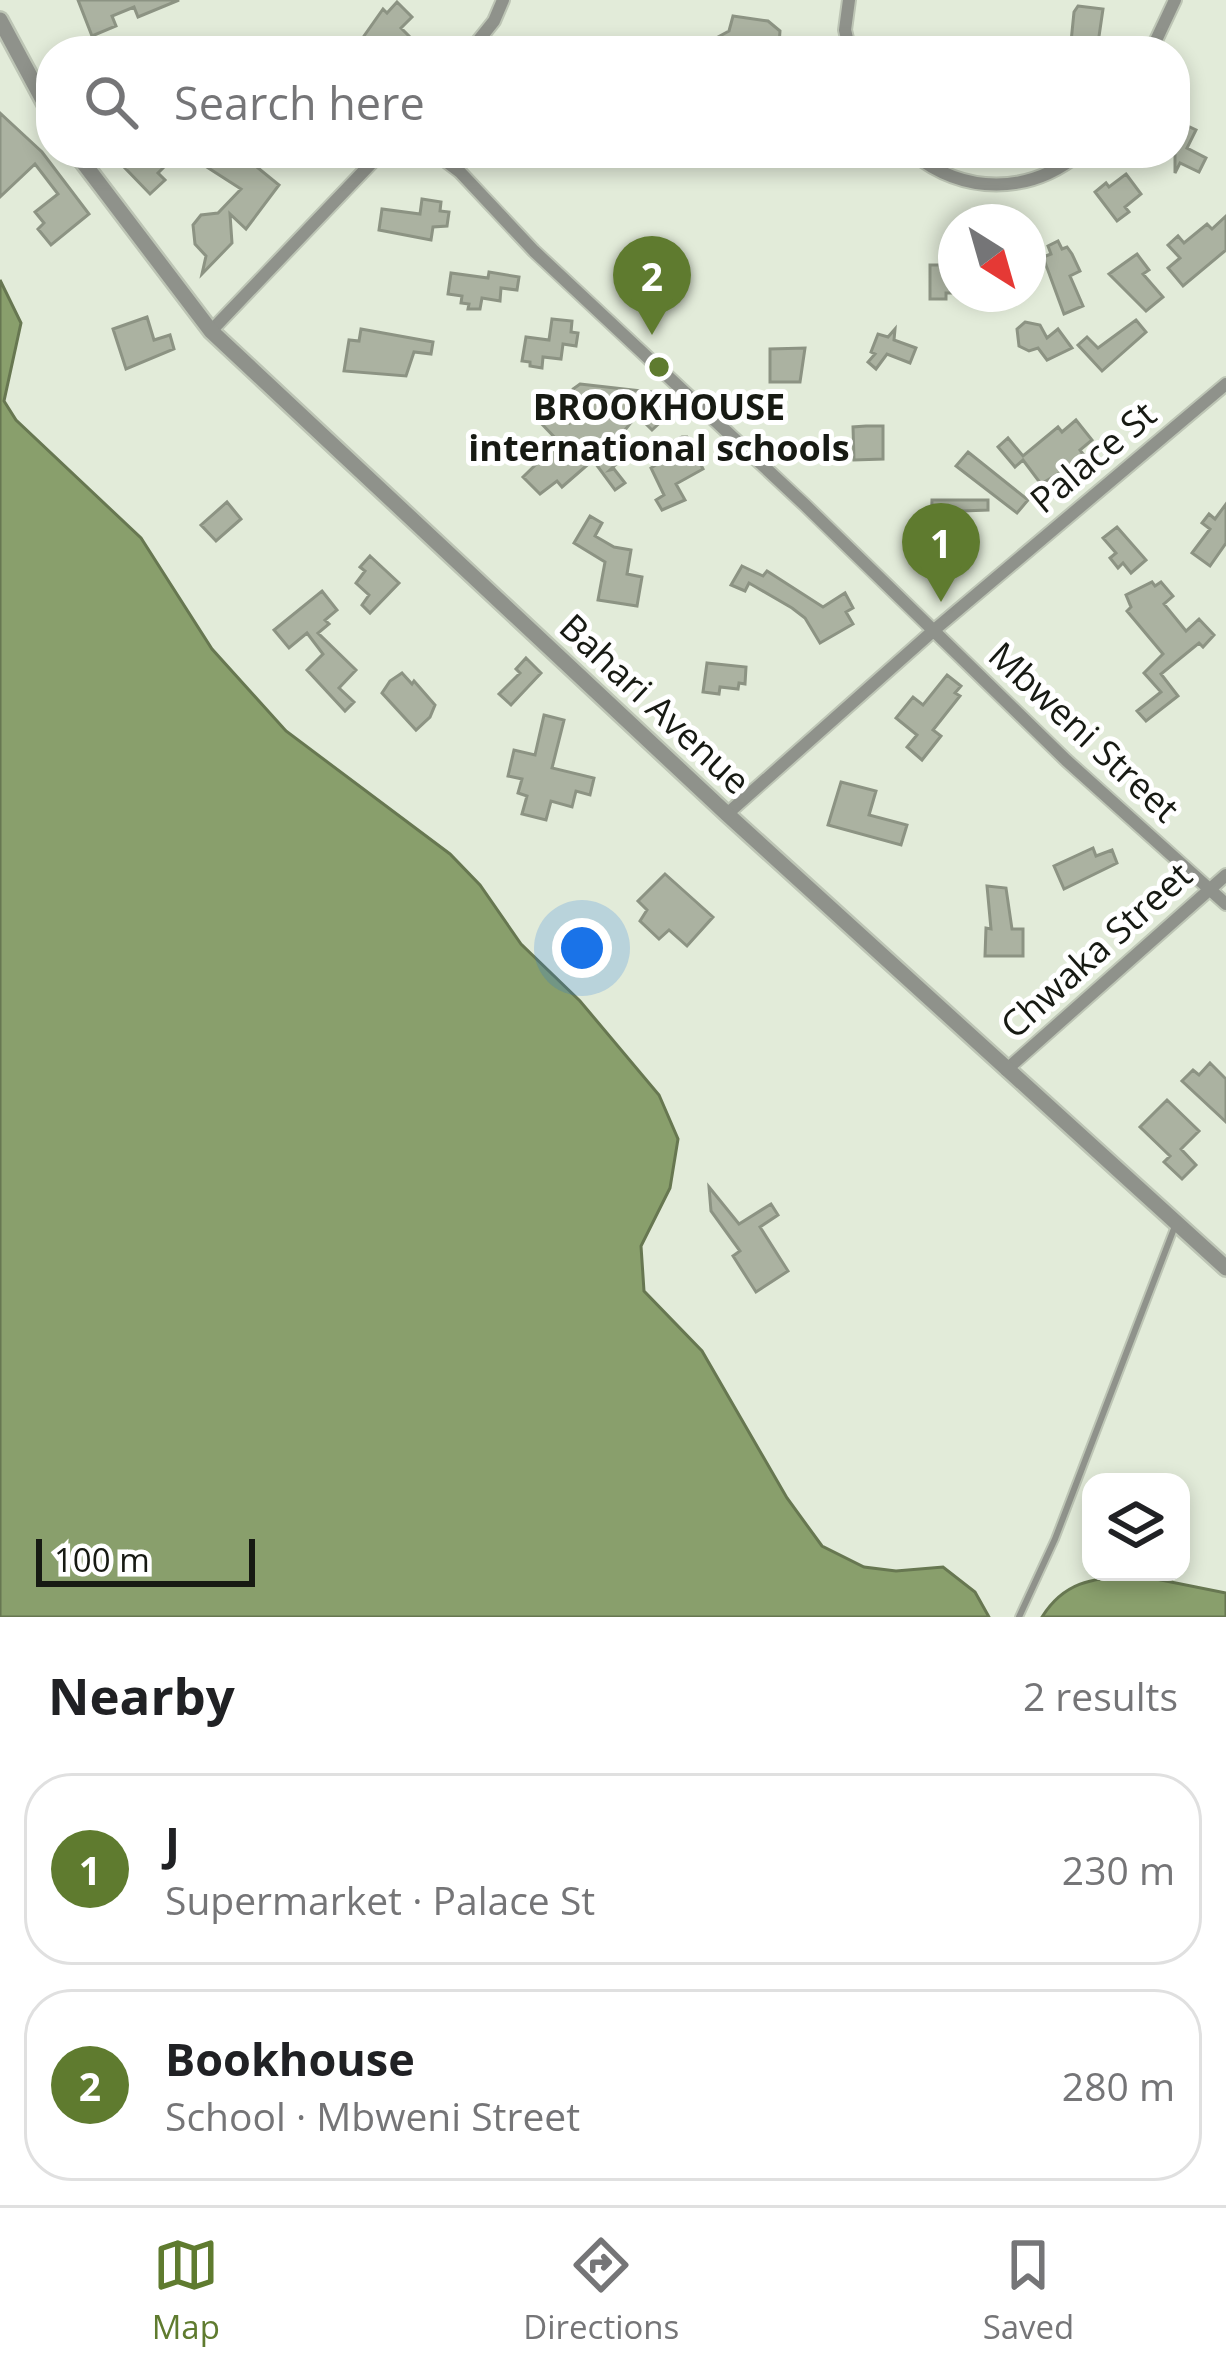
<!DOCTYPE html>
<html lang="en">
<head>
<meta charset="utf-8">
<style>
  :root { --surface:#fff; --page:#f2f2f2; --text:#202124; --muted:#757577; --line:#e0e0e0; --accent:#5f7b2f }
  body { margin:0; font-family:"Open Sans",sans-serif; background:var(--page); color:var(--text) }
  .controls { position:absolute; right:36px; bottom:36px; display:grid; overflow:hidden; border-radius:24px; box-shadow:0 6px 18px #0003 }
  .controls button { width:108px; height:108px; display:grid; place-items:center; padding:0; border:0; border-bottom:3px solid var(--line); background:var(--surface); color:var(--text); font:60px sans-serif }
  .compass { position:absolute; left:938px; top:204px; width:108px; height:108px; border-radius:50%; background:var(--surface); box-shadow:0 6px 18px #0003; rotate:143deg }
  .scale { position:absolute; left:36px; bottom:30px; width:219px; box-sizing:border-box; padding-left:12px; border:6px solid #171a13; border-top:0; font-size:33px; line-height:42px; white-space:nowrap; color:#171a13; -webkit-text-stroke:9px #fff; paint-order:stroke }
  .you { position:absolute; left:582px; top:948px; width:42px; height:42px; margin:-30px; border:9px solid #fff; border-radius:50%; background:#1a73e8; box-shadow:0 0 0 18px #1a73e833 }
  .badge { display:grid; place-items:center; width:78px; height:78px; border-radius:50%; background:var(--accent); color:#fff; font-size:39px; font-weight:700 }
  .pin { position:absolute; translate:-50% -99px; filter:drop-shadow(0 3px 6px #0008) }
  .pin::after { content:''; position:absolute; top:63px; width:42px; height:36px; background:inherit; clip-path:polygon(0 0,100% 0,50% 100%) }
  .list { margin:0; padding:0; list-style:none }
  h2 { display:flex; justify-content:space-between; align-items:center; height:156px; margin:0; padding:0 48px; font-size:51px }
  h2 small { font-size:39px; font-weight:400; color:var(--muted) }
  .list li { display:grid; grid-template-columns:78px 1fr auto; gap:36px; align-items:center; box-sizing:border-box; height:192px; margin:0 24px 24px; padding:0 24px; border:3px solid var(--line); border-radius:48px }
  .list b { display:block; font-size:45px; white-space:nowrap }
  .list p { margin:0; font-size:39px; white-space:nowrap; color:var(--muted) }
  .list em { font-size:39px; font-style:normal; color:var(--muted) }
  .icon { flex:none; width:66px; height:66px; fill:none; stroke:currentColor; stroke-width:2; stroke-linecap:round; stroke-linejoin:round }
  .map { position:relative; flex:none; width:1226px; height:1617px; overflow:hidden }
  .search { position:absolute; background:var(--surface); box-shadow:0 6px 18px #0003; left:36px; right:36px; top:36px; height:132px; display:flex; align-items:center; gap:30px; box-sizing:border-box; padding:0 42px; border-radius:48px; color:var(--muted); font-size:45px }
  .sheet { height:588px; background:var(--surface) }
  nav { display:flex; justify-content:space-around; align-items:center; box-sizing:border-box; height:168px; border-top:3px solid var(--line); background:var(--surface); font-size:33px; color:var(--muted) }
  nav a { display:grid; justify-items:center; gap:6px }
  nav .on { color:var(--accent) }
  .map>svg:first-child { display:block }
  .water { fill:#899f6c; stroke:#677751; stroke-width:3 }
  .building { fill:#abb2a1; stroke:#8c9383; stroke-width:3 }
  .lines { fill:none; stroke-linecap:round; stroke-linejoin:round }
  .service-casing { stroke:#bdc5b5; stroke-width:10 }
  .minor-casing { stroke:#bdc5b5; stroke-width:16 }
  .tertiary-casing { stroke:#bdc5b5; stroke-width:20 }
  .service { stroke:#8f928b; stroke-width:6 }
  .minor { stroke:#8f928b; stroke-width:12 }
  .tertiary { stroke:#8f928b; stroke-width:15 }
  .poi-dot { fill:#5f7b2f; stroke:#fff; stroke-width:4.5 }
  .labels { text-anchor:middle; stroke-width:10; stroke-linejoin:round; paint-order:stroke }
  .poi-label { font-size:36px; font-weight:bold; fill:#171a13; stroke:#fff }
  .street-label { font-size:36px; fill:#171a13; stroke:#fff }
</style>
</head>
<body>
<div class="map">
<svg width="1226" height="1617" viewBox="0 0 1226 1617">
  <rect width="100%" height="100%" fill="#e2ebd9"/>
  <!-- water -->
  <path class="water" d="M0,280l21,43 -17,78 12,19 125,118 71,111 74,82 164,123 30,31 41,59 59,57 79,94 19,44 -8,49 -29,58 3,45 58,60 85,147 35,48 42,21 32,4 47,-4 32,25 14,25h-989z
    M1136,1575l90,18v24h-184c24,-38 53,-38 94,-42z"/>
  <!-- building -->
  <path class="building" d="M78,0h101l-41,17 -4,-10 -22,9 4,10 -24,10z
    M397,2l15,15 -11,11 14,14 -9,9h-26l-16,-15 19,-27 4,4z
    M1078,6l25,3 -6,41 -26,-8 3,-30z
    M733,16l35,5 12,10 -1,13 -6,-1 -1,8h-51l-3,-14 11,-6z
    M0,113l42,39 47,62 -38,31 -13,-16 6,-6 -9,-11 23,-18 -23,-30 -35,33z
    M1175,120l21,10 -9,18 19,10 -7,14 -19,-9 -5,10z
    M141,153h37l-20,20 7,7 -15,14 -25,-26z
    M185,153h37l20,13 9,-13h17l-10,15 21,17 -33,44 -16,-15 2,29 -30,31 4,-18 -11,-12 -2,-19 8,-10 17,-2 23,-24z
    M1126,174l15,20 -16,13 4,5 -12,9 -22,-29 11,-9 3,4z
    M422,199l19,3 -1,9 9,1 -2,14 -14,1 -2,13 -52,-10 3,-21 38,5z
    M1226,216v34l-43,36 -15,-18 12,-10 -12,-13 10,-9 6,7 23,-19 5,5z
    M1058,241l4,8 5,-2 5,7 8,17 -10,5 13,30 -19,8 -21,-57 8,-3 -3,-8z
    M1137,254l12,16 -6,4 20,23 -17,14 -37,-37z
    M930,265h26v28h-10v6h-16z
    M489,272l30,5 -2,13 -16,-2 -1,13 -18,-3 -2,11h-12l1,-5 -8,-1 1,-7 -14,-2 3,-21 37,5z
    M147,317l7,23 16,-5 4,14 -48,20 -13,-40z
    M552,319l20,2 -1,11 7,1 -2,13 -13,-2 -2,15 -18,-2 -1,11 -12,-2v-4l-8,-1 4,-24 23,3z
    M1136,320l10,12 -44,39 -24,-26 9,-8 11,11z
    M1025,322l15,3 7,13 11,-9 14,19 -25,12 -9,-12 -9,3 -10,-5 -2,-17z
    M361,329l72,13 -2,12 -17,-2 -8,24 -62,-5 5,-31 10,1z
    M895,329l-1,11 22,8 -6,15 -23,-9 -11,15 -8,-7 7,-8 -4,-2 7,-18 10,3z
    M805,348l-5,34h-30v-33z
    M580,384l70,8 -3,4 20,20 -15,14 -15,-15 -21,26 13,11 -19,18 4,-1 11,14 -10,7 -22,-30 -31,27 -5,-6 -17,13 -17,-17 36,-35 -19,-20 16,-14 13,14 4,-33z
    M1076,420l16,20 -12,10 8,11 -20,16 -5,-6 -22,13 -18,-24 -8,7 -17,-20 10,-9 15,18 35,-29 4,5z
    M866,426h17v33l-29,1 -1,-33z
    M682,437h5l16,32 -27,15 9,16 -23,10 -6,-10 8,-5 -13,-27 17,-11 -5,-11z
    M968,452l60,48 -11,13 -61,-47z
    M932,500h56v10l-26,1 -1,28h-19v-6h-11z
    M227,502l14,17 -25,22 -15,-16z
    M1226,504v39l-16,23 -18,-13 18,-24 -8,-6 7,-9 6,5z
    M590,516l12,7 -7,13 19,11 17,3 -4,24 15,3 -5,29 -39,-6 7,-38 -31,-19z
    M1117,527l29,33 -15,13 -8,-10 -5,5 -8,-10 6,-5 -13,-15z
    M370,556l29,27 -29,30 -8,-8 7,-10 -13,-12 9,-12 -5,-4z
    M742,566l21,10 4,-5 56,36 22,-14 8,15 -7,4 7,12 -33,19 -15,-25 -13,-10 -43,-25 -4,8 -14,-6z
    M1152,582l3,4 6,-4 12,14 -9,8 22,27 13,-12 15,16 -11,12 -4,-4 -38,31 17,22 -32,25 -9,-10 24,-19 -17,-19 19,-19 -36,-43 4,-4 -5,-12z
    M322,591l15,19 -12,10 4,4 -11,9 38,37 -17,18 15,14 -9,9 -38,-41 16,-16 -16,-21 -18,15 -15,-18z
    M526,658l15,15 -30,32 -12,-11 21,-21 -4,-4z
    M707,663l39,4 -1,17 -6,-1 -1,6 -18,-2 -1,7 -16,-2z
    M402,673l10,11 2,-3 21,24 -5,12 -14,13 -34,-37 8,-12z
    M947,675l14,11 -6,7 5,3 -27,34 8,6 -19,24 -15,-13 10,-12 -21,-17 17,-21 10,8z
    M544,715l20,5 -12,48 42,10 -4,17 -14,-4 -4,16 -21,-6 -5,19 -24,-6 5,-18 -9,-3 4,-14 -14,-3 6,-26 21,5z
    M841,782l35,9 -7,24 38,10 -6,20 -73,-20z
    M1093,848l3,8 16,-6 5,13 -53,26 -10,-23z
    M665,874l48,43 -26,29 -18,-16 -10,9 -19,-18 7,-11 -9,-9z
    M987,886l19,2 6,41h11v27h-38l1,-28 5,1z
    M1210,1063l16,16v43l-44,-41 11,-11 6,5z
    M1167,1100l32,31 -18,18 15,16 -14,14 -18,-17 6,-6 -30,-29z
    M709,1187l30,37 32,-20 7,11 -18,12 28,44 -32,21 -23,-36 7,-5 -29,-40z"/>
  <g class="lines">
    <defs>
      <path id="service" d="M1019,1617l36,-78 120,-313"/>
      <path id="minor" d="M849,0l-4,30 5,21
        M470,51l24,-30 9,-21
        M1151,51l24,-51
        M435,153l25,19 74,79 271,254 261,255 160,144
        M912,153c52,42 117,42 168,0
        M211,331l170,-178
        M727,814l206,-183 293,-247
        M1006,1070l220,-195"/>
      <path id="tertiary" d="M0,20l51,95
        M76,153l135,178 516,483 499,454"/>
    </defs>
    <!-- service casing -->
    <use href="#service" class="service-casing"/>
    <!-- minor casing -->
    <use href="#minor" class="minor-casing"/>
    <!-- tertiary casing -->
    <use href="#tertiary" class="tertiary-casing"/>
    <!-- service -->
    <use href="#service" class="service"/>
    <!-- minor -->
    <use href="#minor" class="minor"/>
    <!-- tertiary -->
    <use href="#tertiary" class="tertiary"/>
  </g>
  <!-- markers -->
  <circle class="poi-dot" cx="659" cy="367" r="12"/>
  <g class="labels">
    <!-- poi labels -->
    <g class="poi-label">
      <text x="659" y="420">BROOKHOUSE<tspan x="659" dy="41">international schools</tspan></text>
    </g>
    <!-- street labels -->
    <g class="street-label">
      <text transform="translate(1093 457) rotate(-40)" y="13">Palace St</text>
      <text transform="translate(655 704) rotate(43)" y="13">Bahari Avenue</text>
      <text transform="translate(1084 732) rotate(43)" y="13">Mbweni Street</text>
      <text transform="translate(1096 950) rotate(-42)" y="13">Chwaka Street</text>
    </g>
  </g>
</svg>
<div class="controls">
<button><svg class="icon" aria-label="layers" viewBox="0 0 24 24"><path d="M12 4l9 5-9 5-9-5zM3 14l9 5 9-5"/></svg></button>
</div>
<svg class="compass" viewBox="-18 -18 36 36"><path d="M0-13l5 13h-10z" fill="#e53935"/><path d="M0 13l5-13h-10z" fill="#757577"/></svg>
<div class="scale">100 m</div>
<div class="you"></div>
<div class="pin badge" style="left:941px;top:602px">1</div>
<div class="pin badge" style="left:652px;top:335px">2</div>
<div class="search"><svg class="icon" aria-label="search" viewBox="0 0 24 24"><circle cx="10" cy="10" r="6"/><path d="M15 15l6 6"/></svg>Search here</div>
</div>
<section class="sheet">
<h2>Nearby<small>2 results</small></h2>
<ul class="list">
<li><span class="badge">1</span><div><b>J</b><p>Supermarket · Palace St</p></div><em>230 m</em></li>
<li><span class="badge">2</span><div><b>Bookhouse</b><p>School · Mbweni Street</p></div><em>280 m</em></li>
</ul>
</section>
<nav>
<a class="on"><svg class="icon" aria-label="map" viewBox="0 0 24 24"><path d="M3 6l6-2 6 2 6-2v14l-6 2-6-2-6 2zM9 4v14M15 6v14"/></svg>Map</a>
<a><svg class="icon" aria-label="directions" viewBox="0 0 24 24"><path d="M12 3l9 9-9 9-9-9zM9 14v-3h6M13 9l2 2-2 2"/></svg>Directions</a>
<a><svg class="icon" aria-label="saved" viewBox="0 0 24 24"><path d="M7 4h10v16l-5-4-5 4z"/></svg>Saved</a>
</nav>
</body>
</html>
